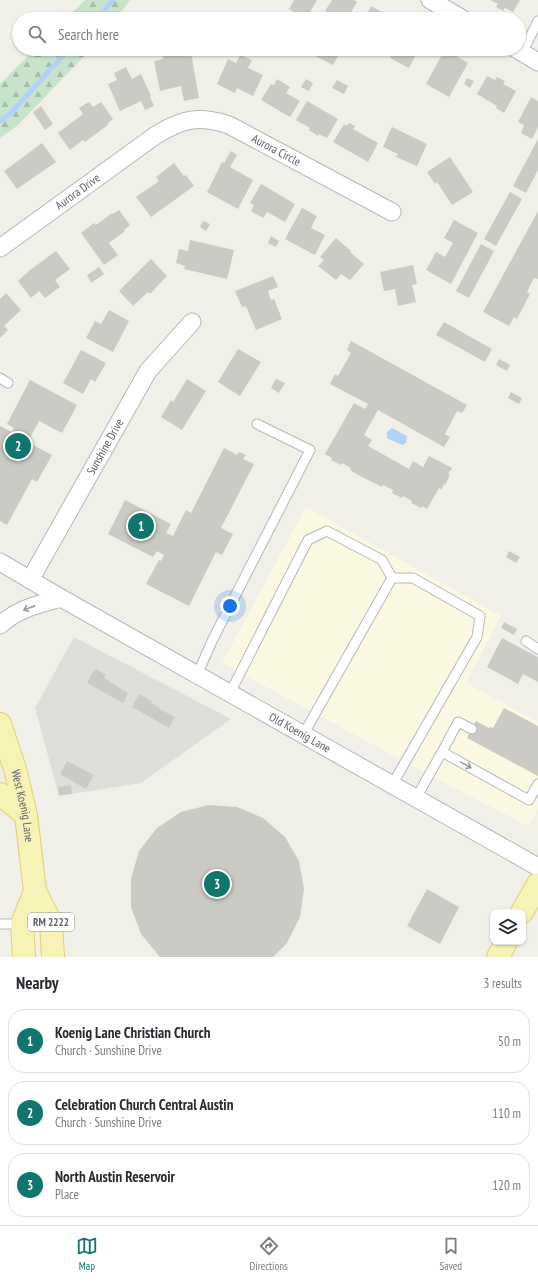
<!DOCTYPE html>
<html lang="en">
<head>
<meta charset="utf-8">
<style>
  :root { --surface:#fff; --page:#f7f7f7; --text:#2b2b33; --muted:#7c7c81; --line:#e1e1e2; --accent:#0f766e }
  body { margin:0; font-family:"PT Sans Narrow",sans-serif; background:var(--page); color:var(--text) }
  .controls { position:absolute; right:12px; bottom:12px; display:grid; overflow:hidden; border-radius:8px; box-shadow:0 1px 3px #0004 }
  .controls button { width:36px; height:36px; display:grid; place-items:center; padding:0; border:0; border-bottom:1px solid var(--line); background:var(--surface); color:var(--text); font:20px sans-serif }
  .you { position:absolute; left:230px; top:606px; width:14px; height:14px; margin:-10px; border:3px solid #fff; border-radius:50%; background:#1a73e8; box-shadow:0 0 0 6px #1a73e833 }
  .badge { display:grid; place-items:center; width:26px; height:26px; border-radius:50%; background:var(--accent); color:#fff; font-size:13px; font-weight:700 }
  .pin { position:absolute; translate:-50% -50%; border:2px solid #fff; box-shadow:0 1px 4px #0006 }
  .list { margin:0; padding:0; list-style:none }
  h2 { display:flex; justify-content:space-between; align-items:center; height:52px; margin:0; padding:0 16px; font-size:17px }
  h2 small { font-size:13px; font-weight:400; color:var(--muted) }
  .list li { display:grid; grid-template-columns:26px 1fr auto; gap:12px; align-items:center; box-sizing:border-box; height:64px; margin:0 8px 8px; padding:0 8px; border:1px solid var(--line); border-radius:16px }
  .list b { display:block; font-size:15px; white-space:nowrap }
  .list p { margin:0; font-size:13px; white-space:nowrap; color:var(--muted) }
  .list em { font-size:13px; font-style:normal; color:var(--muted) }
  .icon { flex:none; width:22px; height:22px; fill:none; stroke:currentColor; stroke-width:2; stroke-linecap:round; stroke-linejoin:round }
  .map { position:relative; flex:none; width:538px; height:957px; overflow:hidden }
  .search { position:absolute; background:var(--surface); box-shadow:0 1px 3px #0004; left:12px; right:12px; top:12px; height:44px; display:flex; align-items:center; gap:10px; box-sizing:border-box; padding:0 14px; border-radius:22px; color:var(--muted); font-size:15px }
  .sheet { height:268px; background:var(--surface) }
  nav { display:flex; justify-content:space-around; align-items:center; box-sizing:border-box; height:56px; border-top:1px solid var(--line); background:var(--surface); font-size:11px; color:var(--muted) }
  nav a { display:grid; justify-items:center; gap:2px }
  nav .on { color:var(--accent) }
  .map>svg:first-child { display:block }
  .commercial { fill:#fbf8e2 }
  .industrial { fill:#dfdeda }
  .forest { fill:url(#forest-firs) }
  .water { fill:#b1d1f6 }
  .lines { fill:none; stroke-linecap:round; stroke-linejoin:round }
  .stream { stroke:#b1d1f6; stroke-width:5 }
  .building { fill:#cbcac4 }
  .lane-casing { stroke:#b5b7bb; stroke-width:11 }
  .street-casing { stroke:#b5b7bb; stroke-width:19 }
  .primary-casing { stroke:#e3cf6d; stroke-width:24 }
  .lane { stroke:#fff; stroke-width:9 }
  .street { stroke:#fff; stroke-width:17 }
  .primary { stroke:#f7f3b6; stroke-width:22 }
  .oneway { stroke:#97999c }
  .labels { text-anchor:middle; stroke-width:3; stroke-linejoin:round; paint-order:stroke }
  .shield { fill:#fff; stroke:#8f9194; stroke-width:1 }
  .shield-label { font-size:11px; font-weight:bold; fill:#5f6266 }
  .street-label { font-size:12px; fill:#5f6266; stroke:#fff }
</style>
</head>
<body>
<div class="map">
<svg width="538" height="957" viewBox="0 0 538 957">
  <defs>
    <pattern id="forest-firs" width="22" height="20" patternUnits="userSpaceOnUse"><rect width="22" height="20" fill="#c7e4cb"/><path d="M5 1l3.5 6h-7zM16 11l3.5 6h-7z" fill="#a5bca9"/></pattern>
  </defs>
  <rect width="100%" height="100%" fill="#f0efe8"/>
  <!-- commercial -->
  <path class="commercial" d="M306,507l195,109 -35,67 72,39v87l-10,17 -108,-56 -198,-107z"/>
  <!-- industrial -->
  <path class="industrial" d="M74,637l157,82 -90,64 -82,13 -24,-88z"/>
  <!-- forest -->
  <path class="forest" d="M85,0h45l-14,19h-50z
    M35,49h56l-74,77 -17,12v-54z"/>
  <!-- water -->
  <path class="water" d="M392,428l15,8 -1,7 -4,2 -15,-7v-6z"/>
  <g class="lines">
    <!-- stream -->
    <path class="stream" d="M96,19l17,-19
      M0,121l10,-7 59,-65"/>
  </g>
  <!-- building -->
  <path class="building" d="M294,0h23l-11,19 -17,-10z
    M332,0h22l3,2 -10,17h-23l4,-6 -3,-2z
    M490,0h30l-7,12 -8,-4 -2,3 -7,-4 2,-3z
    M371,6l23,13h-30z
    M162,49h24l1,5 4,-1 8,45 -15,3 -3,-15 -21,5 -6,-30 9,-2z
    M319,49h23l-9,16 -18,-9z
    M395,49h24l-10,19 -19,-10z
    M445,49l23,14 -19,34 -23,-13z
    M240,55l12,5 -4,8 15,7 -10,21 -16,-8 -2,5 -18,-9 11,-25 8,4z
    M126,67l6,12 9,-5 10,22 -1,1 4,9 -9,4 -4,-9 -21,10 -12,-27 9,-4 -3,-7z
    M487,76l8,4 2,-3 8,4 -2,3 13,7 -12,22 -8,-5 1,-2 -20,-12z
    M467,78l7,3 -4,7 -6,-4z
    M277,79l13,8 -4,6 14,8 -10,16 -29,-17 10,-16 3,1z
    M306,79l7,4 -4,8 -8,-4z
    M337,80l11,6 -4,8 -12,-6z
    M531,97l7,4v26l-6,12 -11,-6 3,-8 -6,-3z
    M307,101l31,18 -11,19 -8,-4 -1,2 -9,-6 1,-2 -14,-8z
    M89,102l4,5 8,-5 12,17 -6,5 1,1 -23,17 -2,-2 -13,10 -12,-17 25,-19 -4,-6z
    M41,106l12,18 -8,6 -12,-18z
    M349,123l6,3 -2,3 25,14 -10,19 -35,-20 11,-18 3,2z
    M392,127l35,17 -10,22 -21,-9 2,-3 -15,-7z
    M538,139v31l-12,23 -13,-7z
    M42,143l14,19 -39,27 -13,-18z
    M231,151l6,4 -7,12 23,13 -15,29 -31,-17 15,-30 2,1z
    M450,157l23,35 -21,13 -15,-23 -2,2 -8,-12z
    M174,163l10,13 2,-1 8,11 -43,31 -15,-20 23,-16 -3,-4z
    M261,184l34,20 -10,18 -18,-10 -4,6 -12,-7 3,-6 -4,-2z
    M510,192l12,7 -26,47 -12,-7z
    M302,208l15,8 -6,12 14,7 -10,20 -30,-16z
    M119,210l11,15 -6,5 1,1 -16,12 9,12 -14,10 -23,-32 13,-10 2,2 16,-12 1,1z
    M538,211v68l-4,-1 -7,14 3,2 -13,25 -3,-2 -5,9 -26,-14z
    M454,220l24,13 -27,51 -25,-14 10,-18 9,5 8,-14 -9,-5z
    M203,221l7,3 -4,7 -6,-4z
    M271,236l8,5 -3,6 -8,-4z
    M336,238l15,13 -1,1 14,12 -14,16 -9,-6 -5,6 -18,-14 6,-6 -4,-3z
    M190,240l44,10 -7,29 -43,-10 1,-3 -9,-3 3,-14 9,2z
    M481,244l13,7 -25,47 -13,-7z
    M56,251l14,18 -15,11 5,7 -15,11 -6,-7 -8,7 -13,-17 12,-11z
    M151,259l16,17 -17,18 -2,-2 -15,14 -14,-15z
    M413,265l4,19 -5,1 4,17 -18,4 -3,-17 -11,2 -4,-19z
    M99,267l5,7 -13,9 -4,-8z
    M273,276l5,11 -10,4 3,9 3,-1 8,20 -26,11 -10,-24 -4,1 -7,-16z
    M6,293l15,17 -17,16 4,4 -8,8v-39z
    M109,310l20,11 -16,31 -27,-14 9,-17 6,3z
    M444,322l48,27 -7,13 -49,-27z
    M351,341l116,64 -5,8 -5,-2 -12,23 5,3 -6,10 -66,-37 -14,25 8,5 -4,6 41,23 4,-8 10,6 6,-11 23,12 -4,6 2,1 -5,10 -1,-1 -3,6 -2,-2 -12,21 -5,-3 -1,2 -10,-5 1,-2 -9,-5 -1,2 -10,-5 1,-3 -10,-5 -1,2 -22,-11 -10,-6 1,-2 -9,-5 -1,2 -10,-5 1,-2 -7,-4 29,-51 11,6 3,-5 -38,-20 5,-10 3,2 13,-23 -4,-3z
    M238,349l23,13 -21,34 -22,-14z
    M81,350l25,13 -11,19 -4,-3 -8,15 -20,-11z
    M499,359l11,6 -3,6 -11,-6z
    M187,379l19,12 -24,39 -21,-13 10,-17 2,2z
    M276,379l9,4 -6,10 -8,-5z
    M30,380l47,25 -15,28 -23,-12 -9,17 -9,-6 -3,5 34,18 -15,27 -5,-3 -25,46 -7,-4v-95l12,6 2,-4 -7,-4z
    M511,392l11,6 -3,6 -11,-6z
    M224,448l13,7 2,-3 7,3 -3,4 11,5 -33,64 12,6 -11,21 -6,-3 -27,54 -43,-22 13,-24 2,1 3,-6 -7,-4 -4,6 -45,-23 17,-34 46,24 -5,9 7,3 13,-26 5,3z
    M509,551l11,6 -4,6 -10,-6z
    M504,622l13,7 -3,6 -13,-7z
    M502,638l36,19v25l-15,-8 -5,10 -31,-17z
    M96,669l10,6 -2,3 6,3v1l18,11 -5,10 -36,-20 6,-12 1,1z
    M139,694l13,7 -1,2 9,5 -1,1 16,8 -6,11 -37,-21z
    M504,708l34,18v50l-71,-38 9,-17 13,7 1,-1 3,1z
    M67,761l27,14 -8,14 -26,-15z
    M71,785l1,9 -13,1 -1,-8z
    M209,805l28,2 26,11 22,19 14,24 5,28 -4,28 -13,26 -14,14h-113l-19,-23 -10,-27v-28l8,-28 18,-23 24,-16z
    M427,889l32,18 -19,37 -33,-18z"/>
  <g class="lines">
    <defs>
      <path id="lane" d="M522,53l16,-32
        M0,378l8,5
        M526,641l12,8
        M197,675l16,-36 97,-189 -53,-26
        M230,693l78,-153 19,-9 55,29 10,18
        M303,735l89,-157h21l67,38 -3,21 -85,148
        M442,752l16,-30 14,7
        M416,798l26,-46 87,48 9,-16
        M0,924h22"/>
      <g id="street">
        <path d="M430,0l33,19"/>
        <path d="M516,49l22,13"/>
        <path id="s1" d="M0,248l156,-113c26,-16 42,-20 73,-10l163,87"/>
        <path id="s2" d="M0,562l61,36 477,269"/>
        <path id="s3" d="M30,580l118,-209 44,-49"/>
        <path d="M0,625c19,-17 37,-20 61,-27"/>
      </g>
      <g id="primary">
        <path id="s4" d="M0,724l15,45 11,46 9,76 16,32 2,34"/>
        <path d="M0,794l26,21"/>
        <path d="M522,912l16,-28"/>
        <path d="M24,957l-2,-33 13,-33"/>
        <path d="M498,957l8,-15"/>
      </g>
    </defs>
    <!-- lane casing -->
    <use href="#lane" class="lane-casing"/>
    <!-- street casing -->
    <use href="#street" class="street-casing"/>
    <!-- primary casing -->
    <use href="#primary" class="primary-casing"/>
    <!-- lane -->
    <use href="#lane" class="lane"/>
    <!-- street -->
    <use href="#street" class="street"/>
    <!-- primary -->
    <use href="#primary" class="primary"/>
  </g>
  <!-- one-way arrows -->
  <defs><path id="oneway-shaft" d="M-6 0H5M1.5-3L5.5 0L1.5 3" fill="none" stroke-width="1.6" stroke-linecap="round" stroke-linejoin="round"/></defs>
  <g class="oneway">
    <use href="#oneway-shaft" transform="translate(29 608) rotate(160)"/>
    <use href="#oneway-shaft" transform="translate(466 765) rotate(29)"/>
  </g>
  <g class="labels">
    <!-- shield labels -->
    <rect class="shield" x="28" y="913" width="46" height="18" rx="3"/>
    <g class="shield-label">
      <text x="51" y="926">RM 2222</text>
    </g>
    <!-- street labels -->
    <g class="street-label">
      <text dy="4" stroke="none"><textPath href="#s1" startOffset="323">Aurora Circle</textPath></text>
      <text dy="4" stroke="none"><textPath href="#s1" startOffset="96">Aurora Drive</textPath></text>
      <text dy="4" stroke="none"><textPath href="#s3" startOffset="153">Sunshine Drive</textPath></text>
      <text dy="4" stroke="none"><textPath href="#s2" startOffset="345">Old Koenig Lane</textPath></text>
      <text dy="4" stroke="none"><textPath href="#s4" startOffset="85">West Koenig Lane</textPath></text>
    </g>
  </g>
</svg>
<div class="controls">
<button><svg class="icon" aria-label="layers" viewBox="0 0 24 24"><path d="M12 4l9 5-9 5-9-5zM3 14l9 5 9-5"/></svg></button>
</div>
<div class="you"></div>
<div class="pin badge" style="left:141px;top:526px">1</div>
<div class="pin badge" style="left:18px;top:446px">2</div>
<div class="pin badge" style="left:217px;top:884px">3</div>
<div class="search"><svg class="icon" aria-label="search" viewBox="0 0 24 24"><circle cx="10" cy="10" r="6"/><path d="M15 15l6 6"/></svg>Search here</div>
</div>
<section class="sheet">
<h2>Nearby<small>3 results</small></h2>
<ul class="list">
<li><span class="badge">1</span><div><b>Koenig Lane Christian Church</b><p>Church · Sunshine Drive</p></div><em>50 m</em></li>
<li><span class="badge">2</span><div><b>Celebration Church Central Austin</b><p>Church · Sunshine Drive</p></div><em>110 m</em></li>
<li><span class="badge">3</span><div><b>North Austin Reservoir</b><p>Place</p></div><em>120 m</em></li>
</ul>
</section>
<nav>
<a class="on"><svg class="icon" aria-label="map" viewBox="0 0 24 24"><path d="M3 6l6-2 6 2 6-2v14l-6 2-6-2-6 2zM9 4v14M15 6v14"/></svg>Map</a>
<a><svg class="icon" aria-label="directions" viewBox="0 0 24 24"><path d="M12 3l9 9-9 9-9-9zM9 14v-3h6M13 9l2 2-2 2"/></svg>Directions</a>
<a><svg class="icon" aria-label="saved" viewBox="0 0 24 24"><path d="M7 4h10v16l-5-4-5 4z"/></svg>Saved</a>
</nav>
</body>
</html>
